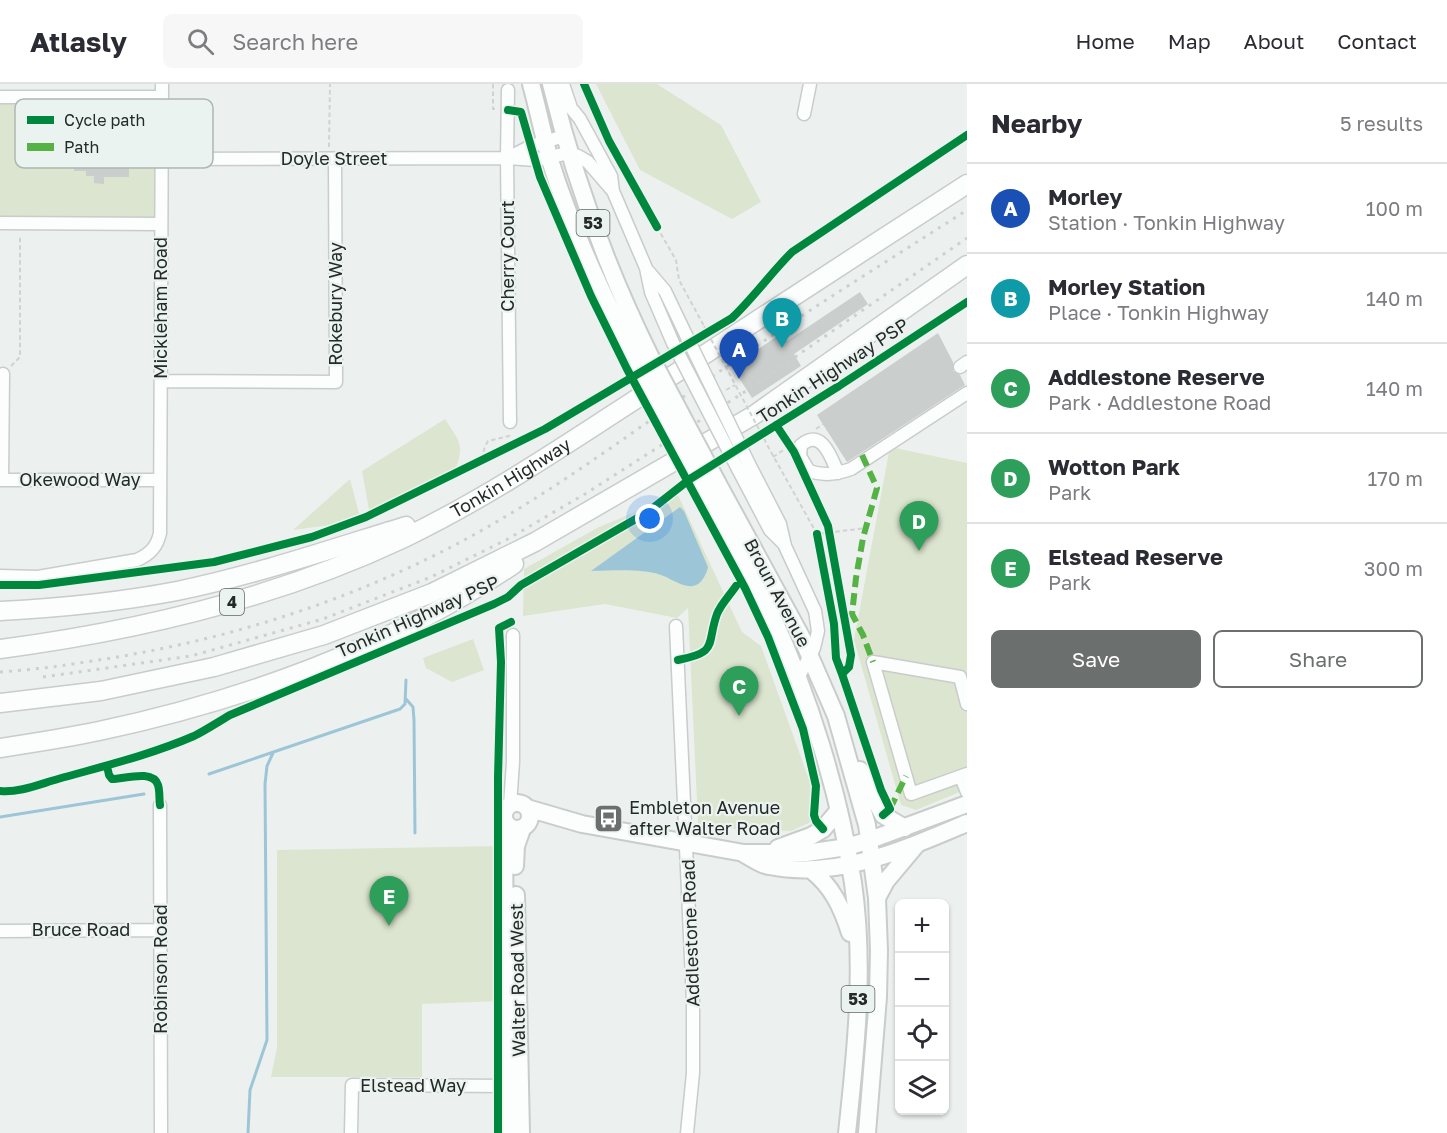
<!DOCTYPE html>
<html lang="en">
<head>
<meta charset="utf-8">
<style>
  :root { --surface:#fff; --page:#f7f7f7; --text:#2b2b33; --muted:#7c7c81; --line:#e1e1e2; --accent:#6b6f6d }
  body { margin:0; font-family:"Golos Text",sans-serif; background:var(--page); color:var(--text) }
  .controls { position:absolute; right:18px; bottom:18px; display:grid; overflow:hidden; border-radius:9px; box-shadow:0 2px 4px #0004 }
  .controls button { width:54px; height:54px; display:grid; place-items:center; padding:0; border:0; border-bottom:2px solid var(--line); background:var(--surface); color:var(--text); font:30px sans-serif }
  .you { position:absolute; left:650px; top:435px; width:21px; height:21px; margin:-15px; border:4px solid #fff; border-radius:50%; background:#1a73e8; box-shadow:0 0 0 9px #1a73e833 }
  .badge { display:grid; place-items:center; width:39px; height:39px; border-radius:50%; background:var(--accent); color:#fff; font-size:20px; font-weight:700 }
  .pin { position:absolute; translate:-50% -50px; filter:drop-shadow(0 2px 3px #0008) }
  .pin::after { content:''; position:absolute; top:32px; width:21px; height:18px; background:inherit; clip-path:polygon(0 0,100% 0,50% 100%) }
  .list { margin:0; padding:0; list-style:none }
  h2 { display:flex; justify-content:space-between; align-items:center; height:78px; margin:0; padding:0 24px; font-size:26px }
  h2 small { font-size:20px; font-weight:400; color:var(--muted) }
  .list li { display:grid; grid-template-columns:39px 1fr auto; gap:18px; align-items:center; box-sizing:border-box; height:90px; padding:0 24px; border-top:2px solid var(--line) }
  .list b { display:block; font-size:22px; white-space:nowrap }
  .list p { margin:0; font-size:20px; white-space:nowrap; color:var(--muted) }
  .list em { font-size:20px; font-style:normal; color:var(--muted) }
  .actions { display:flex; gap:12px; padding:18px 24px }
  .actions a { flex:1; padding:14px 0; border:2px solid var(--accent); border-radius:9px; text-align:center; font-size:21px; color:var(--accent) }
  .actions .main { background:var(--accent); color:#fff }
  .icon { flex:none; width:33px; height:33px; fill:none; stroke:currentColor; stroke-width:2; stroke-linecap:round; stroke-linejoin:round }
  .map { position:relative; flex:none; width:967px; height:1049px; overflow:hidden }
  header { display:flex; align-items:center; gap:36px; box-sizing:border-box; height:84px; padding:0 30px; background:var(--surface); border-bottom:2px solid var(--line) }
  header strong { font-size:28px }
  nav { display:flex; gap:33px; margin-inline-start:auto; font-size:21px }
  .search { width:420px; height:54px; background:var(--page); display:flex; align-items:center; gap:15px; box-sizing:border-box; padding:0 21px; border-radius:9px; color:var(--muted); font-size:22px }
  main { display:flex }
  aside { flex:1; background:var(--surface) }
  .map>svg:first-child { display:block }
  .green { fill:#dce5cf }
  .water { fill:#9cc6d7 }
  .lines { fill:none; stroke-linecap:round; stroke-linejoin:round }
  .stream { stroke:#9cc6d7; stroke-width:3 }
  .building { fill:#cacecc }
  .minor-casing { stroke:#c8cccb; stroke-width:15 }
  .major-casing { stroke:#c8cccb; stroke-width:20 }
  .highway-casing { stroke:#c8cccb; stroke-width:21 }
  .path { stroke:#d1d2d2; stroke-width:2; stroke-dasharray:4.5 3; stroke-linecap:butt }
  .minor { stroke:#fcfdfd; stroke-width:12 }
  .major { stroke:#fcfdfd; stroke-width:16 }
  .highway { stroke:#fcfdfd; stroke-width:18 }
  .rail { stroke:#ced0d0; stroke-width:3; stroke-dasharray:3 6; stroke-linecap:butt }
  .minor-bridge-casing { stroke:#c8cccb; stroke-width:15; stroke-linecap:butt }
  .major-bridge-casing { stroke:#c8cccb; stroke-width:20; stroke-linecap:butt }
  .path-bridge { stroke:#d1d2d2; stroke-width:2; stroke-dasharray:4.5 3; stroke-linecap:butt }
  .minor-bridge { stroke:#fcfdfd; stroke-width:12 }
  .major-bridge { stroke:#fcfdfd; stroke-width:16 }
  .quiet { stroke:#55b245; stroke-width:6; stroke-dasharray:12 6; stroke-linecap:butt }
  .cycleway-casing { stroke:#eaf3f0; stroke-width:11 }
  .cycleway { stroke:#00873e; stroke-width:8 }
  .labels { text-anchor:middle; stroke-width:4.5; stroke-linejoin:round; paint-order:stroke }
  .shield { fill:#eaf3f0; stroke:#606663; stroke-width:1.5 }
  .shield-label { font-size:16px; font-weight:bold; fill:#252927 }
  .street-label { font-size:18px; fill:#252927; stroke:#eaf3f0 }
  .poi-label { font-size:18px; fill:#252927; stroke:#eaf3f0; text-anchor:start }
  .key { fill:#eaf3f0; stroke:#afb6b4; stroke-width:1.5 }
  .key-label { font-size:16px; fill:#252927 }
</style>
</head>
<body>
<header>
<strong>Atlasly</strong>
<div class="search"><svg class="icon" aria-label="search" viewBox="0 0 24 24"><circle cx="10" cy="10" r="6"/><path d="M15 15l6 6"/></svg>Search here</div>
<nav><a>Home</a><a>Map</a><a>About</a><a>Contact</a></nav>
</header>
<main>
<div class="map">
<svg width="967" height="1049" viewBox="0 0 967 1049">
  <rect width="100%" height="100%" fill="#ecf1ef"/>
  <!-- green -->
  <path class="green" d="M596,0h61l64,41 40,77 -29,17 -92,-49z
    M0,13h161v127l-161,-1z
    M445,335c13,21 20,24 11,49l-86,47 -8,-44z
    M890,363l77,16v326l-51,21 -15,-5 -47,-165z
    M350,395l11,42 -68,9z
    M678,411l64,137 19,14 50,139v37l-20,9 -84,-3 -9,-5 -10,-215 -11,10 -72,-14 -82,12 1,-47 75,-42z
    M473,555l11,31 -32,12 -26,-14 -3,-10z
    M501,762v155l-79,3v73h-151l6,-29v-198z"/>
  <!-- water -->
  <path class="water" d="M680,423l4,4 24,56c-1,6 -6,16 -12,18 -11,5 -25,-7 -35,-10 -22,-7 -47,-4 -70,-4z"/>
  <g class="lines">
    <!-- stream -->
    <path class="stream" d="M406,615l7,8 1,13 1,113
      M209,690l191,-65 5,-5 1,-24
      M0,733l144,-23
      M248,1049l2,-43 17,-50 -2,-256 2,-18 6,-13"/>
  </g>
  <!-- building -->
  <path class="building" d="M74,64l51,1v10h4v18h-25v7l-10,-1v-7h-8v-5h-12z
    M860,208l8,12 -74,50 7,12 -49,32 -20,-31 50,-34 5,8z
    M938,249l15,29v9l7,4 5,10 -118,77 -30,-47z"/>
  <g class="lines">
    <defs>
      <path id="minor" d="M563,0l8,24 9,11 31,57 2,15 33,77 5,24 22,51
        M508,6l-1,68 3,264
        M0,13h161
        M804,30l6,-30
        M508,74l23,-12 33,-10
        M161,75l346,-1 28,2 34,-7 9,3 10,6 25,29
        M0,139l161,1
        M648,187l17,20 21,44
        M960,283l7,-5
        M161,297l175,1 -1,-223
        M749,380l31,60 5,22 30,65 3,20 -4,17 -16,30
        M738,385l32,61 15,15
        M838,389c-7,-16 -16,-45 -37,-28l-1,11 9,15c15,5 27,3 42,-2l116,-76
        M0,396h160
        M2,396l1,-106
        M0,492l38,1 99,-17c13,-6 20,-13 23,-27l2,-449
        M676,542l17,376v71l-6,60
        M967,620l-7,-27 -87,-15 38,132 56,-20
        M961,693l6,15
        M160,721l1,328
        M510,721l3,-43v-127
        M0,847l161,-1
        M351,1049l1,-48 161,1"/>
      <path id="major" d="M531,0c7,25 12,51 19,76 22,71 54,137 87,203
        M551,0c23,94 56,185 99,272
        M717,398l85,156 34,78 31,109 10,73 2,53 -1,46 -11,136
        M704,406c22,41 47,82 67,124 38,81 69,181 82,269 12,83 3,167 -6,250
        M860,686l23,45 22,13
        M504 732a13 13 0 1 1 26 0a13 13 0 1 1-26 0Z
        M527,724l55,16 162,29h62l41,-6 23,-7 97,-36
        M504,736l2,313
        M778,764l33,-12 12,-7 16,-19
        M744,770c8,4 17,11 25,12 69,14 136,-17 198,-43
        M515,782l1,-20 6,-17
        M811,786c21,16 31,38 39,63
        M516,811l5,238
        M877,814l9,-17 31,-37"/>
      <g id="highway">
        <path d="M0,527c59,-3 119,-9 177,-20 78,-16 154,-42 229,-65"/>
        <path id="s1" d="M0,565c138,-18 277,-51 404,-111 85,-41 163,-94 243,-146 106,-69 213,-139 320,-208"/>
        <path d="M0,619l101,-12 113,-24 110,-32 108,-42 103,-51 219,-127 213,-150"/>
        <path d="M0,664c33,-5 66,-10 99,-17 142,-30 294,-84 415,-167"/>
      </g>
    </defs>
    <!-- minor casing -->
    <use href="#minor" class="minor-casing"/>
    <!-- major casing -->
    <use href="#major" class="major-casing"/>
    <!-- highway casing -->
    <use href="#highway" class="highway-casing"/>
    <!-- path -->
    <path class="path" d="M493,0v25h3
      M329,63l1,-63
      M657,143l19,33 3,20 25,46
      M11,282l9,-9v-122
      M726,306l9,-5
      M816,345l7,-5
      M771,368l46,82 49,-6
      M773,373l18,-12
      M486,375c-4,-7 -2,-11 2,-18l21,-5 2,-3"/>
    <!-- minor -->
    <use href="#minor" class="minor"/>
    <!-- major -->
    <use href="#major" class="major"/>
    <!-- highway -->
    <use href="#highway" class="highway"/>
    <!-- rail -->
    <path class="rail" d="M0,588c31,-2 61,-6 92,-11 142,-21 282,-67 406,-140 80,-47 154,-103 231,-156 77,-54 159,-104 238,-155
      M43,593l148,-21 132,-37 108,-42 75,-37 79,-46 161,-103 221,-153"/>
    <defs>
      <path id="minor-bridge" d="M686,251l63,129
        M673,259l65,126"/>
      <path id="major-bridge" d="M650,272l67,126
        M637,279l67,127"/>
    </defs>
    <!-- minor-bridge casing -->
    <use href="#minor-bridge" class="minor-bridge-casing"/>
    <!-- major-bridge casing -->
    <use href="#major-bridge" class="major-bridge-casing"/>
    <!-- path-bridge -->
    <path class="path-bridge" d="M704,242l67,126"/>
    <!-- minor-bridge -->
    <use href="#minor-bridge" class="minor-bridge"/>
    <!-- major-bridge -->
    <use href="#major-bridge" class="major-bridge"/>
    <!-- quiet -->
    <path class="quiet" d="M862,371l15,33 -14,50 -7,40 -4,36 11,21 10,27
      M890,725l16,-33"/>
    <defs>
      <path id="cycleway" d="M584,0l25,57 48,86
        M508,26l13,2 19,65 51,119 36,73 118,219 23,49 35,92 13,57 -2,29 2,6 7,8
        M776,341l18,27 34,74 23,129 -2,12 -7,7 39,116 9,19 -7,6
        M817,450l17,90 2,34 6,16
        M0,501h39l175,-23 98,-25 54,-20 179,-88 187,-111c22,-21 39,-45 60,-66l175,-117
        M678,576c41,-8 28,-15 39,-46 4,-10 13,-19 19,-28
        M107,682l2,9 3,4c12,0 41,-10 46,6 2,6 1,14 2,20
        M0,707c19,2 40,-7 58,-12 46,-13 92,-24 136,-43 12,-6 24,-14 36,-21l264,-111 14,-7 13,-12 127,-73 42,-33 149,-93 128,-84
        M498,1049v-356l3,-115 -2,-34 12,-6"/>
    </defs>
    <!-- cycleway casing -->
    <use href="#cycleway" class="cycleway-casing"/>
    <!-- cycleway -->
    <use href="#cycleway" class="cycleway"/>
  </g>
  <!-- icons -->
  <defs>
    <symbol id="bus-square" viewBox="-11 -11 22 22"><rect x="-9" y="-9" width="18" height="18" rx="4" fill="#6b6f6d" stroke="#eaf3f0"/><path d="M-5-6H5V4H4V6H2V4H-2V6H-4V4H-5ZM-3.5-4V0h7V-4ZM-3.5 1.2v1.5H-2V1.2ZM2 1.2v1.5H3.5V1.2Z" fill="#fff"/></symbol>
  </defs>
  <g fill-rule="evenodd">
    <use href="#bus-square" x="592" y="718" width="33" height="33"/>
  </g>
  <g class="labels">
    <!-- shield labels -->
    <g class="shield">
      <rect x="576.5" y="126" width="33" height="26" rx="4.5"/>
      <rect x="220" y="505" width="24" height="26" rx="4.5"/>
      <rect x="841.5" y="902" width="33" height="26" rx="4.5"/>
    </g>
    <g class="shield-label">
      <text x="593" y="145">53</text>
      <text x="232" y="524">4</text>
      <text x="858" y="921">53</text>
    </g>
    <!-- street labels -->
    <g class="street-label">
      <text x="334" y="81">Doyle Street</text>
      <text transform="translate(508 172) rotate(-90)" y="6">Cherry Court</text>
      <text transform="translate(336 220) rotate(-90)" y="6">Rokebury Way</text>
      <text transform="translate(161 224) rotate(-90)" y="6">Mickleham Road</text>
      <text transform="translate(833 287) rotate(-33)" y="6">Tonkin Highway PSP</text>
      <text dy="6" stroke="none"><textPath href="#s1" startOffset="543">Tonkin Highway</textPath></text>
      <text x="80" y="402">Okewood Way</text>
      <text transform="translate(777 509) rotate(62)" y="6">Broun Avenue</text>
      <text transform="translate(418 533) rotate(-24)" y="6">Tonkin Highway PSP</text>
      <text x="81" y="852">Bruce Road</text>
      <text transform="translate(691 849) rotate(-92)" y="6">Addlestone Road</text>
      <text transform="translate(161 885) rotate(-90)" y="6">Robinson Road</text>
      <text transform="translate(518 896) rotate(-91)" y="6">Walter Road West</text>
      <text x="413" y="1008">Elstead Way</text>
    </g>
    <!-- poi labels -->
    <g class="poi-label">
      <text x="629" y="730">Embleton Avenue<tspan x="629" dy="21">after Walter Road</tspan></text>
    </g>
  </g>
  <!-- legend -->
  <rect x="15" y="15" width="198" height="69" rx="9" class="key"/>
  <rect x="27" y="32" width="27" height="8" fill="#00873e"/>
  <rect x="27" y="59" width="27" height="8" fill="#55b245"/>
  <g class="key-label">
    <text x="64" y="42">Cycle path</text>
    <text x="64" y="69">Path</text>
  </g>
</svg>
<div class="controls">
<button>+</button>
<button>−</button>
<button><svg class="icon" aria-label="locate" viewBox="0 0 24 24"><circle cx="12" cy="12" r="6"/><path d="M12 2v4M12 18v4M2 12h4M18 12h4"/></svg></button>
<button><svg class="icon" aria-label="layers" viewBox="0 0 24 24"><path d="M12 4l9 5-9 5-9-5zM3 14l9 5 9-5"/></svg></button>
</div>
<div class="you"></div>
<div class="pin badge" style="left:739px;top:295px;background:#1a4fb4">A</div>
<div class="pin badge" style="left:782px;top:264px;background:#0f9aa8">B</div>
<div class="pin badge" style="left:739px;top:632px;background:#2e9e5b">C</div>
<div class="pin badge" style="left:919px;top:467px;background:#2e9e5b">D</div>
<div class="pin badge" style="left:389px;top:842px;background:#2e9e5b">E</div>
</div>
<aside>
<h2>Nearby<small>5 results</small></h2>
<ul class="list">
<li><span class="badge" style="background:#1a4fb4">A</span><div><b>Morley</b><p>Station · Tonkin Highway</p></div><em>100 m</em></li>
<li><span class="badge" style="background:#0f9aa8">B</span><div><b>Morley Station</b><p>Place · Tonkin Highway</p></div><em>140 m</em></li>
<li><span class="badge" style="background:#2e9e5b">C</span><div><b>Addlestone Reserve</b><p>Park · Addlestone Road</p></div><em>140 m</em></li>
<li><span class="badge" style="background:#2e9e5b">D</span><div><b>Wotton Park</b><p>Park</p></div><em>170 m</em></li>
<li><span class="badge" style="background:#2e9e5b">E</span><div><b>Elstead Reserve</b><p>Park</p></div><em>300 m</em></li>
</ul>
<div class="actions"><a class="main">Save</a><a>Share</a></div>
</aside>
</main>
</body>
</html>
